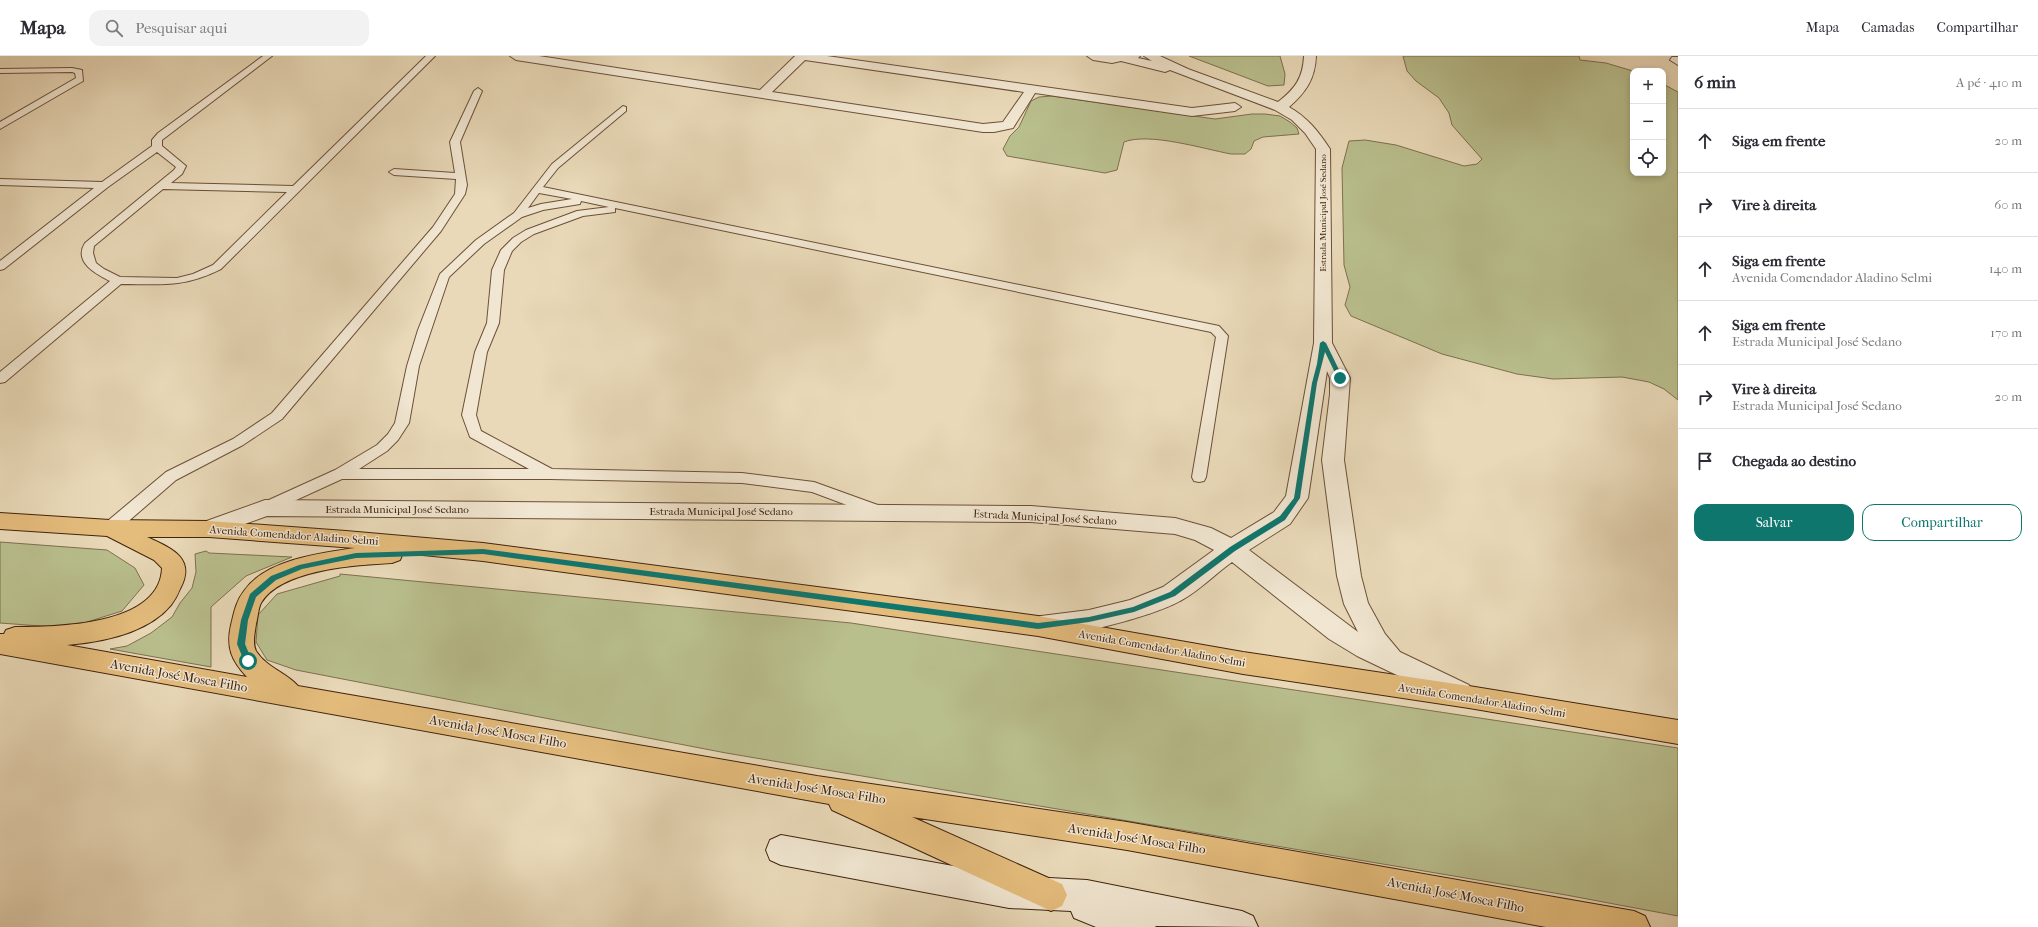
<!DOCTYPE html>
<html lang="pt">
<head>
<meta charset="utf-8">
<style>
  :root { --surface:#fff; --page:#f2f2f3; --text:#2b2b33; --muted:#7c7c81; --line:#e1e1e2; --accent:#0f766e }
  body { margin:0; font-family:"IM FELL French Canon",serif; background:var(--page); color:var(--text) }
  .controls { position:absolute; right:12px; top:12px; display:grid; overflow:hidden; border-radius:8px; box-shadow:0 2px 6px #0003 }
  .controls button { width:36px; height:36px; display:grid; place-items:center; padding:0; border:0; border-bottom:1px solid var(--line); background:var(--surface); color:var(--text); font:20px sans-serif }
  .stop { position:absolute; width:12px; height:12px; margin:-9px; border:3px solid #0f766e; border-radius:50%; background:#fff }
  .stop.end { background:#0f766e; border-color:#fff; box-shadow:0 1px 4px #0008 }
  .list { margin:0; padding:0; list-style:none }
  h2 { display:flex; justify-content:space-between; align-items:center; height:52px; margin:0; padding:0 16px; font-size:17px }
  h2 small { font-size:13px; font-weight:400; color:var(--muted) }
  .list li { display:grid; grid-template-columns:26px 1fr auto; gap:12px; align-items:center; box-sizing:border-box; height:64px; padding:0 16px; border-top:1px solid var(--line) }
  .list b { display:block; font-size:15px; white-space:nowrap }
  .list p { margin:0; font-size:13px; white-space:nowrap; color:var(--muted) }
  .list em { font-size:13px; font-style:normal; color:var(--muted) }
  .actions { display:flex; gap:8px; padding:12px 16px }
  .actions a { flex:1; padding:9px 0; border:1px solid var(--accent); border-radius:12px; text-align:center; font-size:14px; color:var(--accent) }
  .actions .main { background:var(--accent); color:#fff }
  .icon { flex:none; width:22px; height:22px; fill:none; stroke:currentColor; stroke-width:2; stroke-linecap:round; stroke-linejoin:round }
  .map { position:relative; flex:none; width:1678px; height:871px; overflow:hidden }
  header { display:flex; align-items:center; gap:24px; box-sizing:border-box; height:56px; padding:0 20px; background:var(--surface); border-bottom:1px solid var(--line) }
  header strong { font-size:19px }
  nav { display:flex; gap:22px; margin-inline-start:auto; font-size:14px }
  .search { width:280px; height:36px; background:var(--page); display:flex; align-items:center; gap:10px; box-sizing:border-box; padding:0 14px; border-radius:12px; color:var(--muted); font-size:15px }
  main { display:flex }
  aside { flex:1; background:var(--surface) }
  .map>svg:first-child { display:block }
  .green { fill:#b9be8d; stroke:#7e704e }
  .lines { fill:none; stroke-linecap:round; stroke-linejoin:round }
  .lane-casing { stroke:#6c5038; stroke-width:2 }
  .street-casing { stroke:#6c5038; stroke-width:2 }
  .secondary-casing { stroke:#42230e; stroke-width:2 }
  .primary-casing { stroke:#42230e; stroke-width:2 }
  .lane { fill:#f1e6d1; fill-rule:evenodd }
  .street { fill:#f1e6d1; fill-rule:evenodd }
  .secondary { fill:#f1e6d1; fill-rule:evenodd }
  .primary { fill:#e4bc7c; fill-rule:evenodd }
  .route { fill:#0f766e }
  .labels { text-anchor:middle; stroke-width:3; stroke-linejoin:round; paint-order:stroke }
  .far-street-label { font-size:9px; fill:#42230e; stroke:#f1e6d1 }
  .street-label { font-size:11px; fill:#42230e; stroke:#f1e6d1 }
  .near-street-label { font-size:13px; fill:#42230e; stroke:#f1e6d1 }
</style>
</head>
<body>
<header>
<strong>Mapa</strong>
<div class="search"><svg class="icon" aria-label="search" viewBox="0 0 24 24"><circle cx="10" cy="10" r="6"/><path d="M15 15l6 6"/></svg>Pesquisar aqui</div>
<nav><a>Mapa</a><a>Camadas</a><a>Compartilhar</a></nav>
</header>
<main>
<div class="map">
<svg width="1678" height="871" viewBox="0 0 1678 871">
  <rect width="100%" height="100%" fill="#e9d9b8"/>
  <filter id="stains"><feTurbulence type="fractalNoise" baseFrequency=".005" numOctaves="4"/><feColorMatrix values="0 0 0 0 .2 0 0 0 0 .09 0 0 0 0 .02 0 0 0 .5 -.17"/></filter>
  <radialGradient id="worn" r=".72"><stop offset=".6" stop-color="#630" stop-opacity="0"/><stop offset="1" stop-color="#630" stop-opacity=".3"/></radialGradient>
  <!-- green -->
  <path class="green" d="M1189,0h91l5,18 -1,11 -16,1z
    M1403,0h176l1,4 26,3 27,8v102h30v-89l15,8v308l-14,-11 -15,-7 -27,-5 -69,2 -36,-5 -75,-20 -91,-38 -6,-11 5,-18 -6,-22 -2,-97 7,-27 16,-1 31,5 68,21 13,-2 5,-5 -30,-34 -3,-12 -10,-15 -23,-17 -9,-10z
    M1052,40l163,23 37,-5h13l15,2 10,6 7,6 2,6 -36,3 -9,4 -3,8 -6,5h-14c-27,-5 -82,-22 -107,-12l-7,28 -12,3 -98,-17 -4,-7 7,-13 9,-9 12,-26 8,-4z
    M0,486l107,8 28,18 9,17 -22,26 -54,17 -68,-5z
    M206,495l3,2 83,4 -46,19 -35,31v60l-101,-18 17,-3 24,-13 21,-16 8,-14 12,-15 4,-16 -1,-18z
    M340,518l511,49 827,125v168l-112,-21 -840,-142 -430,-83 -29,-10 -11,-18 2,-27 19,-21 63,-18z"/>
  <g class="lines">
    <defs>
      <path id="lane" d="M263,0h9l-110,84v6l24,20 -4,8 -11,9 122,3 133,-130h9l-214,213c-38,19 -59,15 -100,15l-116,98 -5,1v-11l110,-91c-14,-7 -37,-19 -25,-38l89,-73 2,-3 -19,-15 -49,35 -104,82 -4,1v-9l94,-73 -94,-3v-6l102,3 50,-36v-6l6,-7zM163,133l124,3 -74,73 -20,9 -16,4 -57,-1 -16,-8 -8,-6 -3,-10 1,-7z
        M72,12l10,2 1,11 -83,48v-7l76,-44 -1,-5 -3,-1 -72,1v-4z
        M478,32l4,3 -22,51 7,43 -2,9 -24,37 -159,188 -39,26 -67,35 -60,52 -6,2 -6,-2 -2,-4 2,-4 62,-52 67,-33 39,-26 161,-186 22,-33 1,-15 -62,-4 -5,-3 5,-3 61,4 -5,-31 24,-51z
        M623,50l3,1v4l-68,57 -15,19 676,139 9,10 -22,141 -2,4 -5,1 -5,-1 -2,-4 24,-140 -5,-5 -596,-124v4l-32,4 -49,18 -13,8 -9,9 -8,19 -5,53 -12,29 -11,63 5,16 71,38 190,4 72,9 72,26 3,4 -3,4 -5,1 -5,-1 -64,-24 -70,-9 -192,-4h-208l-72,33 -5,1 -5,-1 -3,-4 3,-4 75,-34 42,-25 11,-11 7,-11 12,-57 11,-36 22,-56 36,-34 38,-27 38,-49zM539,137l33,6 -31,5 -13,4zM581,145l28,6 -32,4 -51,19 -13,8 -12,12 -9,20 -5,53 -12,29 -13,63 8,22 59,32h-170l28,-18 11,-11 11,-17 10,-57 30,-89 35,-33 38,-27 21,-7 37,-6z"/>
      <path id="street" d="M510,0h29l221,34 35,-34h32l365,52 43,-5 6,4 -6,4 -43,5 -157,-23 -22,35 -19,4h-11l-467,-72zM805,4l219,32 -21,30 -20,2 -211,-32z
        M1087,0h53l-2,2 14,3 -8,-5h16l28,13 90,33c17,-13 25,-24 26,-46h12c-1,23 -10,36 -27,51 18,10 29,24 41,42l2,194 18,35 -6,82 17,116 7,27 17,31 15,18 69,33 4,8 -4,8 -9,3 -9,-3 -94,-45 -28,-17 -97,-77c-17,12 -33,29 -52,39 -26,15 -120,41 -148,32l-4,-7 4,-7 9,-3 48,-6 41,-10 33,-13 51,-37 -19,-10 -20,-6 -144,-12 -764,-6 -58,21 -8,-2 -3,-6 3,-6 64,-23 766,6 144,12 36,10 20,10 43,-26 12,-16 28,-153 2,-194 -11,-16 -13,-13 -17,-10 -105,-40 -5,2 -44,-11 -9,2 -19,-3zM1327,315l3,7v16l-8,66 15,116 7,28 14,28 -109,-82 41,-26 18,-26z
        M1672,1h6v8l-8,-5z"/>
      <path id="secondary" d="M781,779l228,41 78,4 155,31 11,5 5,11 -103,-1 1,1h-60l-22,-9 -3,-7 -62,-3 -228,-43 -11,-5 -4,-10 4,-10z"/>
      <path id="primary" d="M0,457l110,7 99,1 137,10 137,12 555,73 205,36 226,34 209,34v24l-209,-36 -226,-34 -205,-38 -555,-75 -80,-8 -3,7 -8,3c-35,2 -111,6 -131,40 -3,6 -3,14 -5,21 -1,8 -4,19 0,27 11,17 31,22 42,35l519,90 310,46 507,89 11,5 5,11h-104l-419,-77 -215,-33 150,67 5,11 -5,11 -11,5 -219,-101 -3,-6 -829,-150v-20h4l2,-4 9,-3c41,0 145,-1 147,-59l-8,-8 -47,-24 -107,-7zM147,481h62l146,11c-35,5 -90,12 -111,43 -8,10 -10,22 -13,34 -5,22 0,35 16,52l-180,-32c35,-3 81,-12 104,-40 4,-5 7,-11 9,-16 17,-31 -9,-41 -33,-52z"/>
    </defs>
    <!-- lane casing -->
    <use href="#lane" class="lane-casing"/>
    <!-- street casing -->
    <use href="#street" class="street-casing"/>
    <!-- secondary casing -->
    <use href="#secondary" class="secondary-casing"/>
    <!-- primary casing -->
    <use href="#primary" class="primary-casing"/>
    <!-- lane -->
    <use href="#lane" class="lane"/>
    <!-- street -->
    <use href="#street" class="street"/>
    <!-- secondary -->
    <use href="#secondary" class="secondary"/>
    <!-- primary -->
    <use href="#primary" class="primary"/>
  </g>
  <!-- route -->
  <path class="route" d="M1323,285l3,2 17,35 -5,1 -13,-27 -8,31 -17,115 -15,22 -50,31 -60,45 -41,16 -45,10 -51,7 -555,-75 -127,4 -54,11 -26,11 -20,17 -8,23 -3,24 7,17 -1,2h-6l-8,-19 4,-24 9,-26 21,-18 28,-11 57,-12 127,-4 555,74 51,-6 44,-10 37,-15 60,-45 50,-31 14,-18 18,-115 5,-19 3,-21z"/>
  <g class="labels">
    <!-- far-street labels -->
    <g class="far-street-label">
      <text transform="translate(1323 157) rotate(-90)" y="3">Estrada Municipal José Sedano</text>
    </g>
    <!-- street labels -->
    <g class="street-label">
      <text x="397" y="457">Estrada Municipal José Sedano</text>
      <text x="721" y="459">Estrada Municipal José Sedano</text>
      <text transform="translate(1045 461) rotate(3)" y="4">Estrada Municipal José Sedano</text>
      <text transform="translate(294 479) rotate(4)" y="4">Avenida Comendador Aladino Selmi</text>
      <text transform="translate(1162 592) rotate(10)" y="4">Avenida Comendador Aladino Selmi</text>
      <text transform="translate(1482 644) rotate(9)" y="4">Avenida Comendador Aladino Selmi</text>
    </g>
    <!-- near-street labels -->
    <g class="near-street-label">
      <text transform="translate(179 619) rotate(10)" y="5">Avenida José Mosca Filho</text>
      <text transform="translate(498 675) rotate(10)" y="5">Avenida José Mosca Filho</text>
      <text transform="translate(817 732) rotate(9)" y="5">Avenida José Mosca Filho</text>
      <text transform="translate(1137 782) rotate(9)" y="5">Avenida José Mosca Filho</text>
      <text transform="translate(1456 838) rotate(11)" y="5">Avenida José Mosca Filho</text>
    </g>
  </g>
  <rect width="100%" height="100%" filter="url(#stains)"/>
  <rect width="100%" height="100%" fill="url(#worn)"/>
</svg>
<div class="controls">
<button>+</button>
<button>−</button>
<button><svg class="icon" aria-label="locate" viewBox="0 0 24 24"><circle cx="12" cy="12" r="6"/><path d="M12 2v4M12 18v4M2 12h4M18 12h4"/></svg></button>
</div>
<div class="stop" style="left:248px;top:605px"></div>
<div class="stop end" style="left:1340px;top:322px"></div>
</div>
<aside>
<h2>6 min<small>A pé · 410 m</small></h2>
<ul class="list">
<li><svg class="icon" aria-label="ahead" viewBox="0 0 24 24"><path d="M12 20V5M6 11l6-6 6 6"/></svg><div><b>Siga em frente</b></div><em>20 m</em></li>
<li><svg class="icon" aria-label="right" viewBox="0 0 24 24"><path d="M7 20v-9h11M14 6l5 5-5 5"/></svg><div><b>Vire à direita</b></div><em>60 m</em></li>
<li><svg class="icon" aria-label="ahead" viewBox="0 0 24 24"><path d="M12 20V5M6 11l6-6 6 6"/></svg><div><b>Siga em frente</b><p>Avenida Comendador Aladino Selmi</p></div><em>140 m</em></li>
<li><svg class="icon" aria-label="ahead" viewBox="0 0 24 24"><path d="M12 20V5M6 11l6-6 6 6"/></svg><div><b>Siga em frente</b><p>Estrada Municipal José Sedano</p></div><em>170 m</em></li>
<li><svg class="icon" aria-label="right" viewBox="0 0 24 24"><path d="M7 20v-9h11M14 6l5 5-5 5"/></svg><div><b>Vire à direita</b><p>Estrada Municipal José Sedano</p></div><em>20 m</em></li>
<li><svg class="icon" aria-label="arrive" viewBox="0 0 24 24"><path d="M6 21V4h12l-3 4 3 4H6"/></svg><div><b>Chegada ao destino</b></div></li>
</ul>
<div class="actions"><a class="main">Salvar</a><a>Compartilhar</a></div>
</aside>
</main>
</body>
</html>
